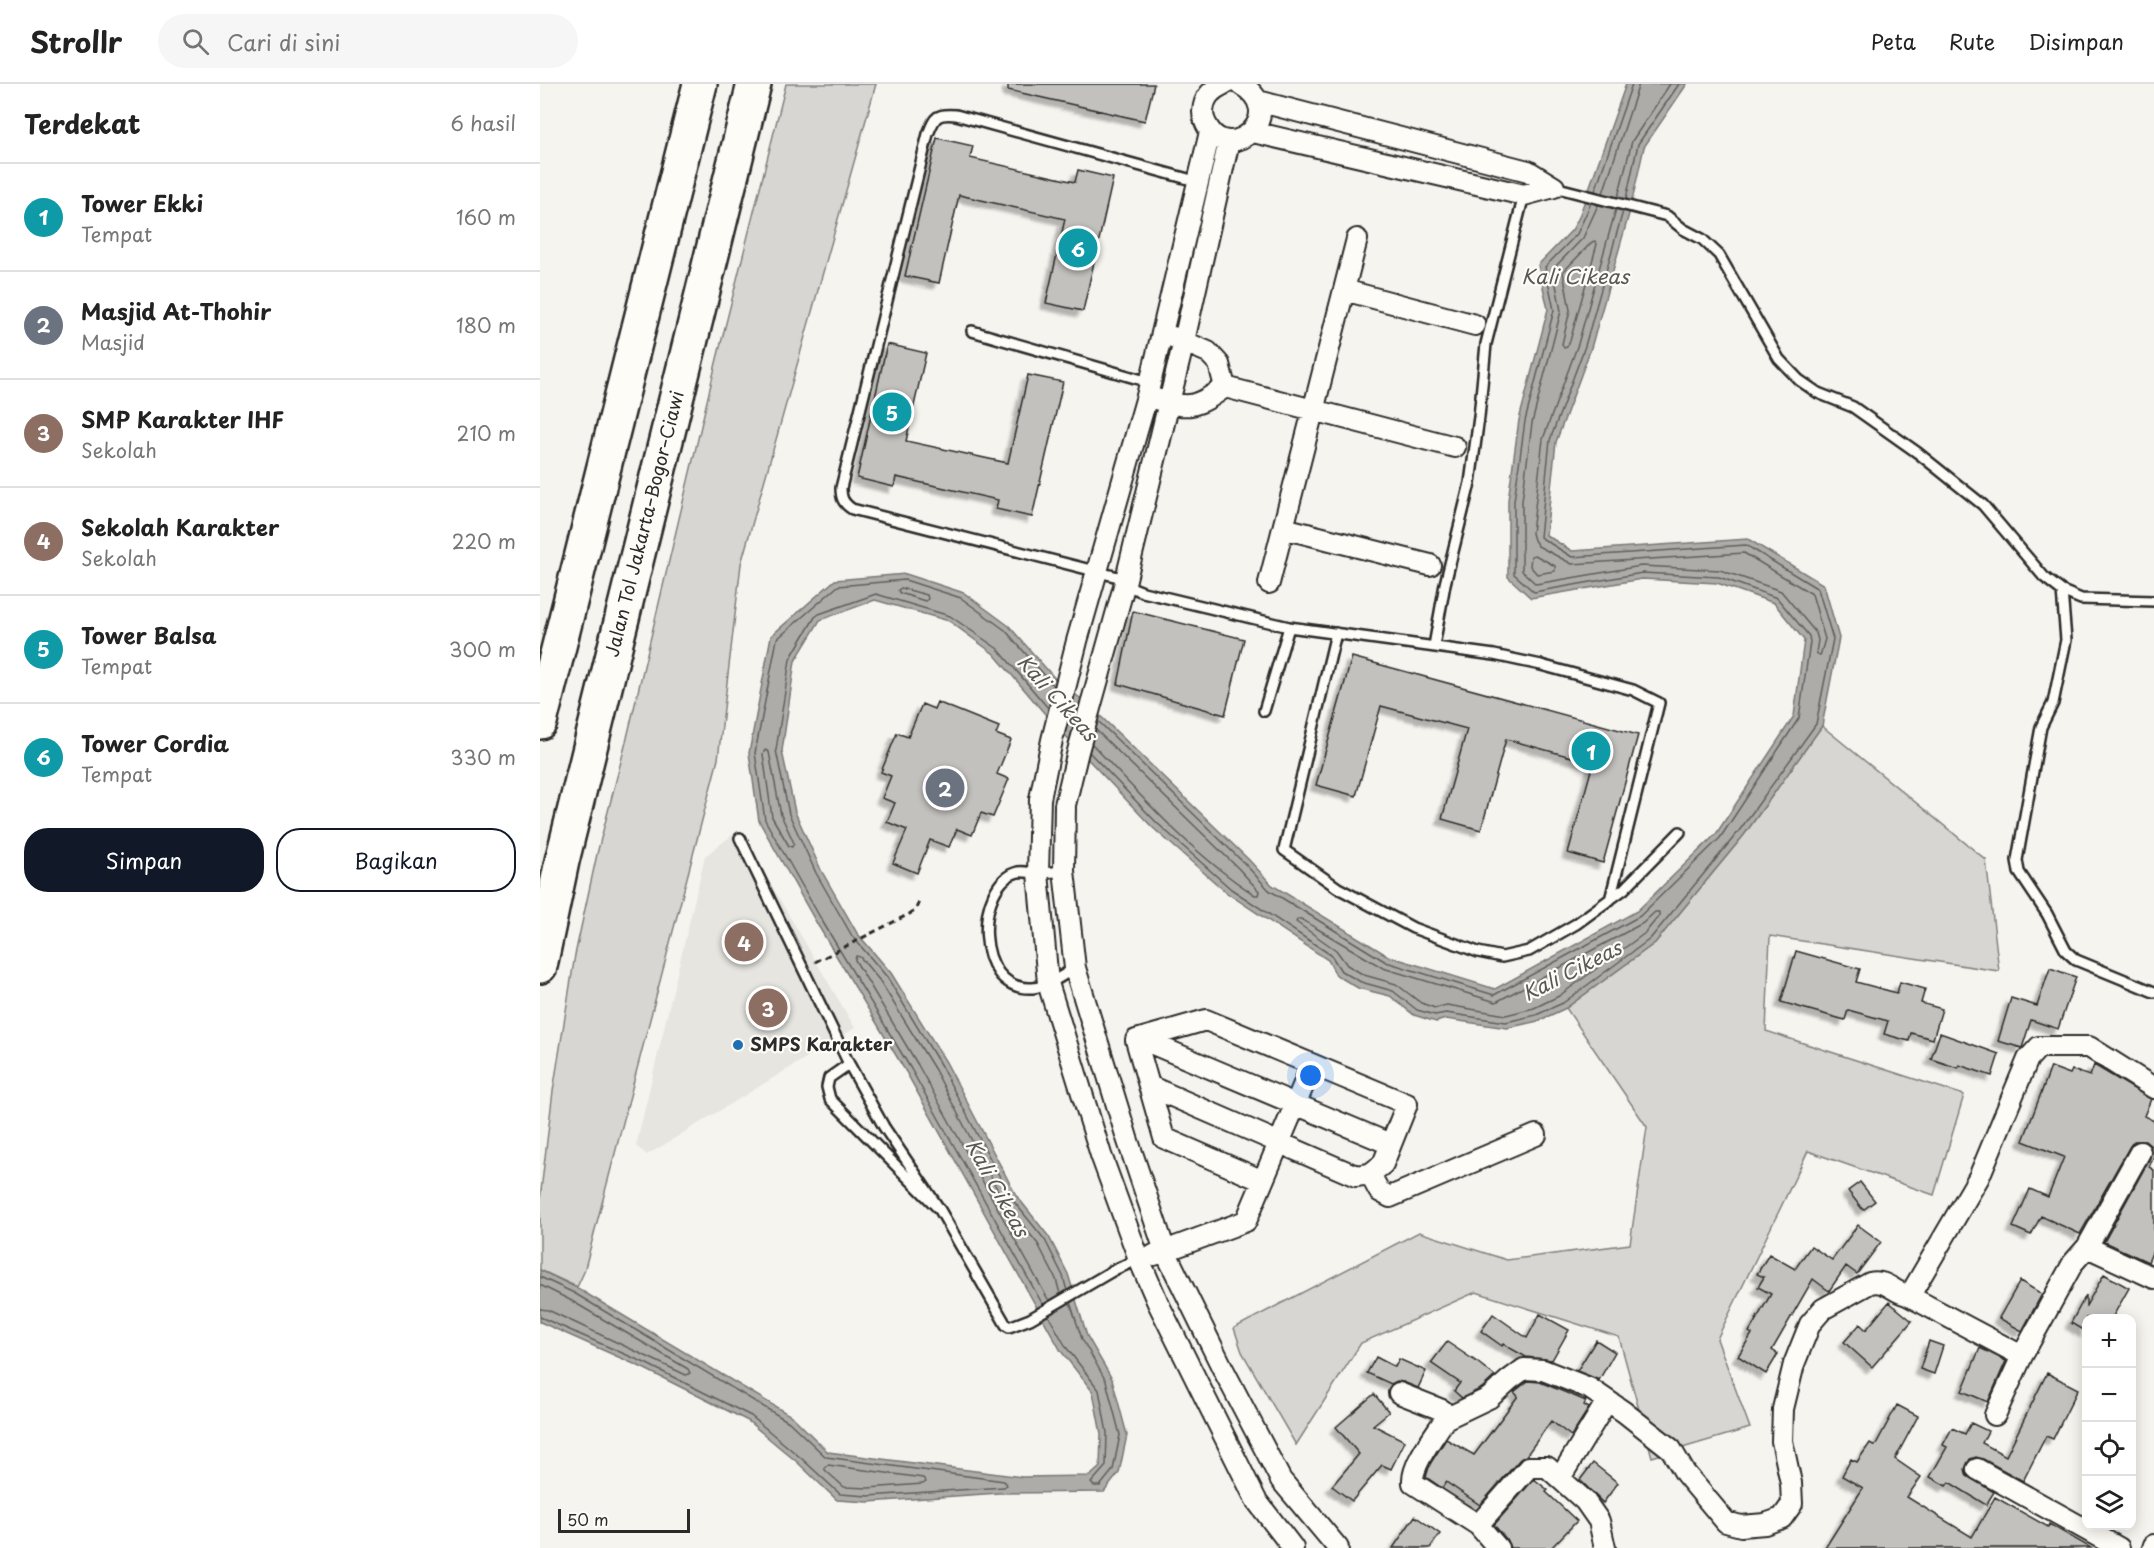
<!DOCTYPE html>
<html lang="id">
<head>
<meta charset="utf-8">
<style>
  :root { --surface:#fff; --page:#f6f6f6; --text:#222; --muted:#767676; --line:#e0e0e0; --accent:#111827 }
  body { margin:0; font-family:"Playpen Sans",sans-serif; background:var(--page); color:var(--text) }
  .controls { position:absolute; right:18px; bottom:18px; display:grid; overflow:hidden; border-radius:12px; box-shadow:0 3px 15px #0003 }
  .controls button { width:54px; height:54px; display:grid; place-items:center; padding:0; border:0; border-bottom:2px solid var(--line); background:var(--surface); color:var(--text); font:30px sans-serif }
  .scale { position:absolute; left:18px; bottom:15px; width:132px; box-sizing:border-box; padding-left:6px; border:3px solid #2b2b2b; border-top:0; font-size:16px; line-height:21px; white-space:nowrap; color:#2b2b2b; -webkit-text-stroke:4px #fdfcf7; paint-order:stroke }
  .you { position:absolute; left:771px; top:992px; width:21px; height:21px; margin:-15px; border:4px solid #fff; border-radius:50%; background:#1a73e8; box-shadow:0 0 0 9px #1a73e833 }
  .badge { display:grid; place-items:center; width:39px; height:39px; border-radius:50%; background:var(--accent); color:#fff; font-size:20px; font-weight:700 }
  .pin { position:absolute; translate:-50% -50%; border:3px solid #fff; box-shadow:0 2px 6px #0006 }
  .list { margin:0; padding:0; list-style:none }
  h2 { display:flex; justify-content:space-between; align-items:center; height:78px; margin:0; padding:0 24px; font-size:26px }
  h2 small { font-size:20px; font-weight:400; color:var(--muted) }
  .list li { display:grid; grid-template-columns:39px 1fr auto; gap:18px; align-items:center; box-sizing:border-box; height:108px; padding:0 24px; border-top:2px solid var(--line) }
  .list b { display:block; font-size:22px; white-space:nowrap }
  .list p { margin:0; font-size:20px; white-space:nowrap; color:var(--muted) }
  .list em { font-size:20px; font-style:normal; color:var(--muted) }
  .actions { display:flex; gap:12px; padding:18px 24px }
  .actions a { flex:1; padding:14px 0; border:2px solid var(--accent); border-radius:24px; text-align:center; font-size:21px; color:var(--accent) }
  .actions .main { background:var(--accent); color:#fff }
  .icon { flex:none; width:33px; height:33px; fill:none; stroke:currentColor; stroke-width:2; stroke-linecap:round; stroke-linejoin:round }
  .map { position:relative; flex:none; width:1614px; height:1464px; overflow:hidden }
  header { display:flex; align-items:center; gap:36px; box-sizing:border-box; height:84px; padding:0 30px; background:var(--surface); border-bottom:2px solid var(--line) }
  header strong { font-size:28px }
  nav { display:flex; gap:33px; margin-inline-start:auto; font-size:21px }
  .search { width:420px; height:54px; background:var(--page); display:flex; align-items:center; gap:15px; box-sizing:border-box; padding:0 21px; border-radius:33px; color:var(--muted); font-size:22px }
  main { display:flex }
  aside { flex:1; background:var(--surface) }
  .map>svg:first-child { display:block }
  .built { fill:#e6e5e0 }
  .green { fill:#d7d6d2; stroke:#81807e; stroke-width:1.5 }
  .water { fill:#adaca9; stroke:#797877; stroke-width:1.5 }
  .lines { fill:none; stroke-linecap:round; stroke-linejoin:round }
  .shore { stroke:#5f5f5d; stroke-width:1.5 }
  .building { fill:#c2c1be; stroke:#2b2b2b; stroke-width:1.5; filter:url(#shadow) }
  .service-casing { stroke:#2b2b2b; stroke-width:14 }
  .minor-casing { stroke:#2b2b2b; stroke-width:24 }
  .motorway-casing { stroke:#2b2b2b; stroke-width:38 }
  .path { stroke:#2b2b2b; stroke-width:3; stroke-dasharray:6 4.5; stroke-linecap:butt }
  .service { stroke:#fdfcf7; stroke-width:9 }
  .minor { stroke:#fdfcf7; stroke-width:20 }
  .motorway { stroke:#fdfcf7; stroke-width:33 }
  .poi-dot { fill:#1f6fb2; stroke:#fdfcf7; stroke-width:2 }
  .labels { text-anchor:middle; stroke-width:4.5; stroke-linejoin:round; paint-order:stroke }
  .street-label { font-size:18px; fill:#2b2b2b; stroke:#fdfcf7 }
  .poi-label { font-size:18px; font-weight:bold; fill:#2b2b2b; stroke:#fdfcf7; text-anchor:start }
  .water-label { font-size:20px; font-style:italic; fill:#585857; stroke:#fdfcf7 }
</style>
</head>
<body>
<header>
<strong>Strollr</strong>
<div class="search"><svg class="icon" aria-label="search" viewBox="0 0 24 24"><circle cx="10" cy="10" r="6"/><path d="M15 15l6 6"/></svg>Cari di sini</div>
<nav><a>Peta</a><a>Rute</a><a>Disimpan</a></nav>
</header>
<main>
<aside>
<h2>Terdekat<small>6 hasil</small></h2>
<ul class="list">
<li><span class="badge" style="background:#0f9aa8">1</span><div><b>Tower Ekki</b><p>Tempat</p></div><em>160 m</em></li>
<li><span class="badge" style="background:#6b7280">2</span><div><b>Masjid At-Thohir</b><p>Masjid</p></div><em>180 m</em></li>
<li><span class="badge" style="background:#8d6e63">3</span><div><b>SMP Karakter IHF</b><p>Sekolah</p></div><em>210 m</em></li>
<li><span class="badge" style="background:#8d6e63">4</span><div><b>Sekolah Karakter</b><p>Sekolah</p></div><em>220 m</em></li>
<li><span class="badge" style="background:#0f9aa8">5</span><div><b>Tower Balsa</b><p>Tempat</p></div><em>300 m</em></li>
<li><span class="badge" style="background:#0f9aa8">6</span><div><b>Tower Cordia</b><p>Tempat</p></div><em>330 m</em></li>
</ul>
<div class="actions"><a class="main">Simpan</a><a>Bagikan</a></div>
</aside>
<div class="map">
<svg width="1614" height="1464" viewBox="0 0 1614 1464">
  <defs>
    <filter id="shadow"><feDropShadow dx="-5.5" dy="5.5" stdDeviation="1.5" flood-color="#0004"/></filter>
  </defs>
  <rect width="100%" height="100%" fill="#f5f4ef"/>
  <filter id="ink" filterUnits="userSpaceOnUse"><feTurbulence type="fractalNoise" baseFrequency=".0167" numOctaves="2"/><feDisplacementMap in="SourceGraphic" scale="12" xChannelSelector="R" yChannelSelector="G"/><feConvolveMatrix kernelMatrix="1 2 1 2 8 2 1 2 1" color-interpolation-filters="sRGB"/></filter>
  <g filter="url(#ink)">
    <!-- built -->
    <path class="built" d="M199,746l116,198 -208,127 -11,-9 69,-290z"/>
    <!-- green -->
    <path class="green" d="M246,0h90l-135,480 -23,195 -134,513 -7,15 -37,-17v-71l13,-108 22,-136 22,-101 29,-112 90,-379z
      M1282,642l164,134 13,111 -229,-35 -4,95 198,64 -30,100 -126,-44 -91,188 33,89 -98,29 -33,-120 -143,-45 -115,51 -65,102 -54,-93 -8,-24 185,-96 88,28 123,-16 17,-117 -81,-119 89,-65 89,-108z"/>
    <!-- water -->
    <path class="water" d="M1086,0h61l-43,63 -15,67 -38,134 -35,94 -10,93 26,16 176,-12 76,46 15,53 -17,88 -78,109 -89,108 -89,65 -28,13 -31,7 -61,-9 -10,3 -22,-7 -24,-19 -32,-8 -22,-13 -8,-15 -101,-67 -75,-66 -107,-113 -51,-60 -45,-33 -74,-21 -55,20 -25,41 -13,90 13,61 26,58 36,63 34,40 55,89 70,133 33,42 19,37 19,62 25,43 15,56 -8,38 -15,19 -105,1 -131,9 -31,-2 -40,-38 -49,-41 -105,-53 -103,-46v-52l37,18 216,129 35,35 194,25 68,-1 10,-9 1,-33 -8,-42 -32,-41 -155,-279 -90,-150 -57,-101 -10,-68 22,-117 64,-56 71,-6 58,19 45,33 48,55 30,22 162,157 23,25 116,71 107,33 142,-78 79,-77 78,-118 10,-76 -30,-37 -57,-20 -75,-4 -111,19 -23,-21v-77l11,-80 29,-111 -10,-44 34,-35 7,-13z"/>
    <g class="lines">
      <!-- shore -->
      <path class="shore" d="M1055,107l37,-107
        M1063,109l36,-109
        M1078,113l14,-56 38,-57
        M1086,115l12,-55 41,-60
        M1058,121l-15,33 -30,31 8,42 -29,112 -10,78v70l14,13 105,-18 79,4 61,21 35,42 2,7 -2,13 4,3 5,-17 -13,-45 -68,-41 -172,11 -34,-18 -4,-6 -2,-7 11,-94 35,-95 38,-135
        M1055,157l2,3 -27,97 -3,6 -3,1 -2,-4 8,-34 -7,-38 29,-30z
        M995,471l20,11v5l-18,3 -7,-8 1,-10z
        M361,504l26,7 1,4 -3,2 -25,-8 -2,-3z
        M508,624l-50,-59 -48,-33 -74,-22 -57,20 -4,3 -25,42 -14,91 13,64 27,59 36,63 35,41 54,89 70,132 34,42 18,36 4,15
        M558,637l147,143 24,26 117,72 108,33 146,-79 80,-78 79,-120 11,-76 -1,-6 -32,-38 -58,-21 -77,-4 -108,19 -20,-18v-73l11,-80 29,-111 -9,-43 32,-33 14,-31
        M552,660c50,53 101,111 163,151h3l1,-4 -20,-22 -143,-139
        M225,666l4,2 12,63 13,28 -2,4 -3,-1 -17,-29 -9,-63z
        M549,668l68,71 74,66 100,66 10,16 20,11 32,9 24,19 18,5 11,-2 60,9 30,-7 27,-12 87,-64 89,-108 77,-107 17,-85 -15,-50 -72,-44 -174,12 -32,-20 10,-97 35,-94 38,-135
        M1115,828h4v4l-14,17 -86,63 -25,12 -28,7 -59,-10 -12,3 -14,-5 -25,-19 -32,-9 -17,-10 -11,-15 -40,-28 2,-3h3l82,49 113,34 147,-79z
        M0,1193l34,16 215,129 37,35 178,24 3,4 -3,2 -136,9 -28,-2 -39,-36 -50,-42 -106,-53 -105,-46
        M0,1201l30,15 118,69 2,4 -4,2 -138,-65 -8,-1
        M509,1217l-131,-236 -63,-105 1,-4 4,1 20,24 55,89 69,132 34,42 18,35 4,15
        M503,1221l-132,-236 -90,-150 -56,-99 -10,-67 22,-114 61,-53 67,-6 56,18 44,32 49,56
        M508,1231l18,32 33,43 8,43 -1,33 -15,17 3,3h6l13,-16 7,-35 -14,-54 -24,-42 -12,-37
        M288,1381l95,13 3,4 -3,2 -55,4 -24,-1 -19,-17v-3z"/>
    </g>
    <!-- building -->
    <path class="building" d="M468,0h146l-9,37 -137,-31z
      M397,54l36,8 -3,12 105,24 3,-12 35,8 -30,133 -37,-8 19,-84 -106,-24 -20,88 -34,-7z
      M347,260l39,9 -20,88 102,22 20,-88 35,7 -31,135 -36,-8 2,-9 -102,-23 -2,10 -37,-9z
      M593,527l111,28 -19,76 -107,-31z
      M812,573l286,78 -35,128 -35,-10 25,-90 -87,-24 -25,91 -39,-11 25,-90 -86,-23 -25,90 -40,-11z
      M397,618l62,25 -3,7 15,6 -14,34 12,5 -16,38 -12,-4 -9,22 -15,-6 -8,18 -19,-7 -13,33 -24,-10 14,-33 -20,-8 8,-19 -13,-5 9,-22 -10,-4 16,-39 11,4 14,-33 12,5z
      M1256,867l64,18 -4,13 41,11 3,-11 25,7 -4,14 21,6 -9,30 -22,-6 -2,8 -25,-7 4,-13 -40,-11 -3,10 -64,-18z
      M1510,884l26,9 -18,52 -27,-9 -9,28 -24,-7 13,-43 26,8z
      M1400,949l59,21 -7,22 -33,-11 -1,3 -27,-9z
      M1554,981l57,34 -7,17 10,5v35l-5,11 5,3v78l-6,14 -44,-20 46,-84 1,-12 -6,-5h-11l-4,5 -50,88 -39,-18 -10,19 -18,-8 17,-38 18,8 16,-40 -41,-16 28,-74 19,7 2,-4 18,6z
      M1320,1098l15,19 -12,9 -15,-19z
      M1318,1141l23,17 -24,32 -11,-8 -17,25 -16,-12 -41,71 6,4 -12,20 -28,-18 14,-22 -3,-2 22,-38 -13,-7 6,-10 -7,-3 12,-20 26,15 16,-23 21,14z
      M1564,1190l25,14 -17,30h-26v14l-15,-9 15,-28v11z
      M1480,1197l22,13 -20,37 -23,-13z
      M1349,1218l23,19 -40,46 -28,-25 16,-18 6,6z
      M953,1230l34,24 13,-24 29,16 -17,30 -26,-3 -23,-13 -1,2 -21,-15z
      M1056,1256l19,12 -16,28 -22,-9z
      M1389,1257l14,5 -9,28 -14,-5z
      M907,1258l30,20 18,14 -13,12 -20,10 -8,-7 6,-8 -29,-20z
      M1440,1264l26,13 -18,41 -26,-11z
      M836,1273l19,10 4,-8 27,12 -8,17 -15,-6 -6,-1 -6,3 -24,-11z
      M1507,1289l31,16 -25,50 -7,-3 -23,45 -40,-22 -7,-2 -6,2 -5,10 2,7 27,16 -8,13 -37,-23 -3,4 -16,-9 17,-30 -4,-2 9,-17 13,6 6,-11 17,8 -6,12 24,13z
      M988,1297l12,1 46,19 -2,4 5,3 -18,28 -20,-15 -25,35 -6,3 -40,46 -34,-23 -4,6 -16,-11 4,-13 16,-25 28,16 44,-59 -4,-4z
      M834,1310l15,18 -16,13 32,16 -14,28 -9,-4 -30,36 -20,-15 27,-32 -23,-27z
      M1357,1321l21,11 -23,43 26,18 -14,20 65,40 23,-40 53,30 1,-3 42,24h-266l38,-60 -21,-12 9,-17 6,3 13,-19 5,3z
      M1053,1379l25,20 -15,20 -23,-23z
      M994,1395l14,11 -2,2 31,29 -26,27h-41l-3,-8 -13,-15z
      M875,1432l25,18 -10,14h-37z"/>
    <g class="lines">
      <defs>
        <path id="service" d="M659,98l-243,-67c-20,-2 -21,2 -28,19l-87,354c0,10 2,15 11,21l274,70 7,9 10,4 146,35 205,28 47,10 92,25 26,13 -49,197
          M1014,103l113,29 16,13 19,10 17,16 60,104 20,21 19,13 35,14 65,46 65,52 61,72 18,14 19,8 73,2
          M432,247l177,51
          M1522,507l4,49 -13,63 -12,24 -24,133 2,12 28,42 19,37 10,9 78,32
          M796,549l-52,217 54,38 75,40 65,24 24,5 27,-6 47,-27 48,-35 56,-57
          M894,562l11,-62 25,-101 9,-66 7,-73 38,-149
          M724,627l25,-84
          M200,754l109,226
          M524,787c-9,1 -18,2 -27,2 -6,0 -13,-2 -19,-1 -43,10 -46,120 15,116 14,-1 30,-13 42,-20
          M400,1126l-56,-83 -35,-63 -20,14 -2,9 3,12 110,111 66,115 3,2 21,-8 84,-49 25,-11"/>
        <path id="minor" d="M684,0c-13,6 -20,13 -21,28 0,7 2,11 6,17 22,35 82,-15 31,-45
          M718,17l270,70 26,16
          M670,48l-63,264 -70,245 -25,99 -12,59 -2,74 10,110 53,172 38,104 19,44 98,197 37,48
          M713,48l271,63 30,-8
          M689,57l-45,200 -58,238 -48,172 -13,54 -1,66 11,97 52,170 38,113 58,118 58,111 57,68
          M804,206l131,35
          M633,253l35,15 11,12 6,23
          M685,303l230,60
          M616,315c34,11 41,8 69,-12
          M743,444l147,37
          M729,499l88,-344
          M601,955l249,105
          M609,1002l207,90 14,-2 13,-10 24,-60 -201,-84 -70,20 28,98 99,43
          M830,1090l9,17 11,6 146,-62
          M1547,1163l53,-95
          M614,1171l92,-34 66,-156
          M1367,1211l115,61
          M859,1309l43,17 3,9c-10,16 -34,46 -32,64l65,42 20,23
          M1455,1331l27,-59 51,-93 14,-16 67,31
          M905,1335l44,-21 20,-18 15,-11 19,1 46,18 35,24 47,37 14,24 41,49 15,4 24,-2 17,-6 10,-14 -1,-21 -9,-42 1,-32 11,-45 16,-40 13,-15 47,-26c16,-4 23,9 37,12l6,-5 66,-113 49,-118 11,-12h50l65,41
          M1437,1385l142,79
          M1020,1394l47,-77
          M938,1441l51,-58h18l38,34 14,20 6,27
          M1613,1464l1,-3"/>
        <path id="motorway" d="M0,638l160,-638
          M0,882l22,-105 192,-777"/>
      </defs>
      <!-- service casing -->
      <use href="#service" class="service-casing"/>
      <!-- minor casing -->
      <use href="#minor" class="minor-casing"/>
      <!-- motorway casing -->
      <use href="#motorway" class="motorway-casing"/>
      <!-- path -->
      <path class="path" d="M275,878l100,-51 5,-12"/>
      <!-- service -->
      <use href="#service" class="service"/>
      <!-- minor -->
      <use href="#minor" class="minor"/>
      <!-- motorway -->
      <use href="#motorway" class="motorway"/>
    </g>
  </g>
  <!-- markers -->
  <circle class="poi-dot" cx="198" cy="961" r="6"/>
  <g class="labels">
    <!-- street labels -->
    <g class="street-label">
      <text transform="translate(105 440) rotate(-76)" y="6">Jalan Tol Jakarta–Bogor–Ciawi</text>
    </g>
    <!-- poi labels -->
    <g class="poi-label">
      <text x="210" y="967">SMPS Karakter</text>
    </g>
    <!-- water labels -->
    <g class="water-label">
      <text x="1035" y="200">Kali Cikeas</text>
      <text transform="translate(517 614) rotate(48)" y="7">Kali Cikeas</text>
      <text transform="translate(1032 887) rotate(-27)" y="7">Kali Cikeas</text>
      <text transform="translate(457 1104) rotate(61)" y="7">Kali Cikeas</text>
    </g>
  </g>
</svg>
<div class="controls">
<button>+</button>
<button>−</button>
<button><svg class="icon" aria-label="locate" viewBox="0 0 24 24"><circle cx="12" cy="12" r="6"/><path d="M12 2v4M12 18v4M2 12h4M18 12h4"/></svg></button>
<button><svg class="icon" aria-label="layers" viewBox="0 0 24 24"><path d="M12 4l9 5-9 5-9-5zM3 14l9 5 9-5"/></svg></button>
</div>
<div class="scale">50 m</div>
<div class="you"></div>
<div class="pin badge" style="left:1051px;top:667px;background:#0f9aa8">1</div>
<div class="pin badge" style="left:405px;top:704px;background:#6b7280">2</div>
<div class="pin badge" style="left:228px;top:924px;background:#8d6e63">3</div>
<div class="pin badge" style="left:204px;top:858px;background:#8d6e63">4</div>
<div class="pin badge" style="left:352px;top:328px;background:#0f9aa8">5</div>
<div class="pin badge" style="left:538px;top:164px;background:#0f9aa8">6</div>
</div>
</main>
</body>
</html>
